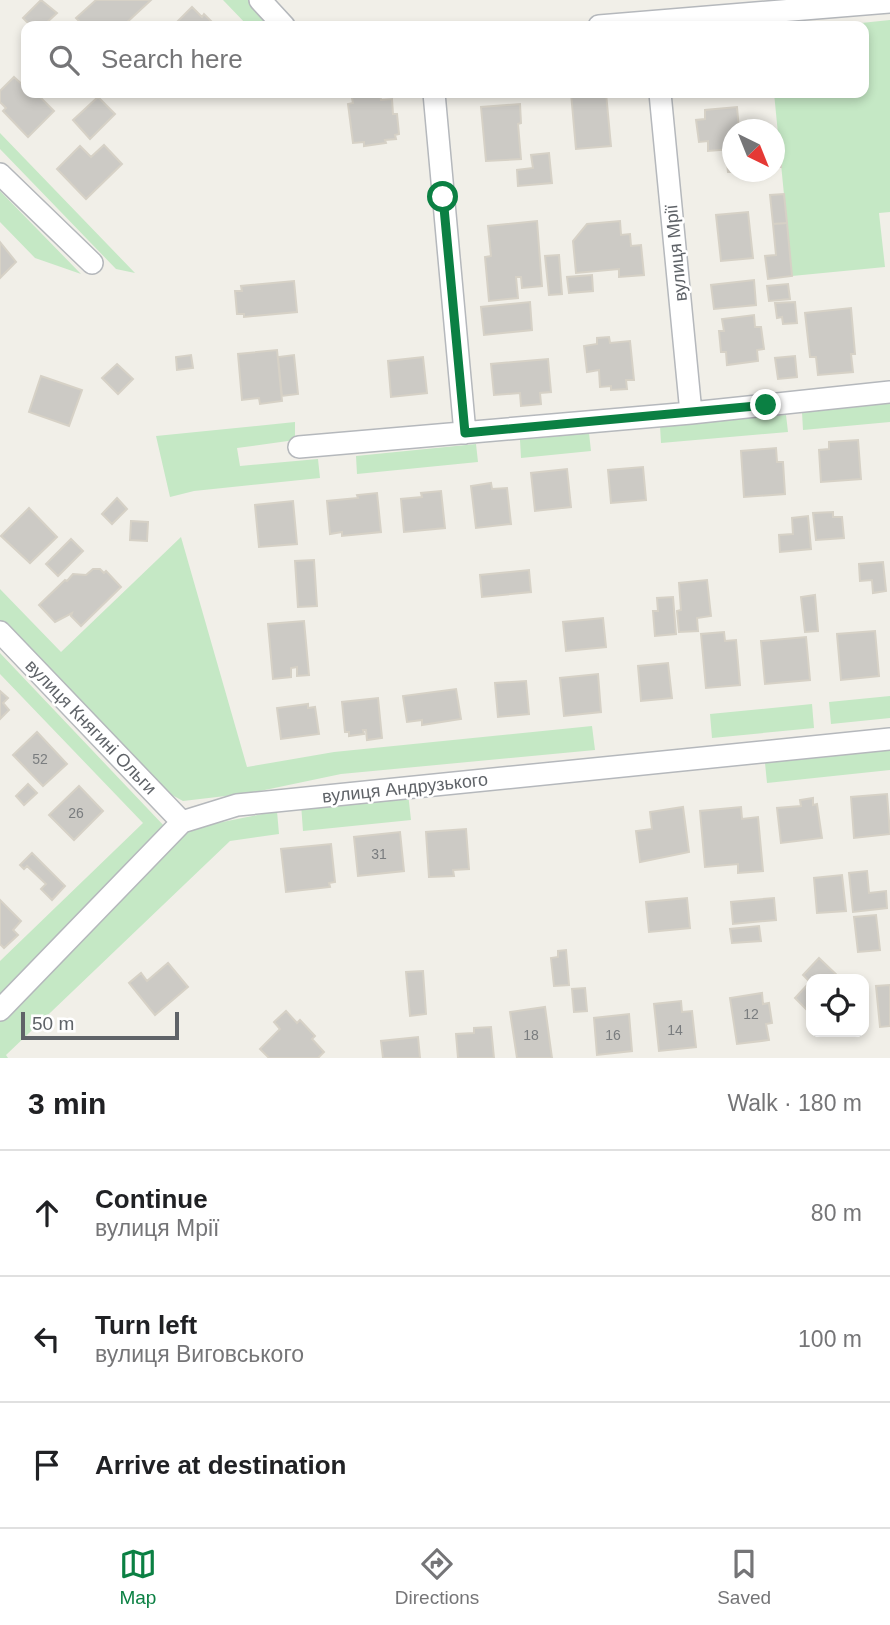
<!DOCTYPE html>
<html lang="en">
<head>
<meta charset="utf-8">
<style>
  :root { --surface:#fff; --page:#f2f2f2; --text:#202124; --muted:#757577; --line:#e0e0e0; --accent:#0b8043 }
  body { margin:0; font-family:Helvetica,sans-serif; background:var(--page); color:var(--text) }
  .controls { position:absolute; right:21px; bottom:21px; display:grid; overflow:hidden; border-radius:14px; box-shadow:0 4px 10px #0003 }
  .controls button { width:63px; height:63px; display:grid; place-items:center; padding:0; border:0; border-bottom:2px solid var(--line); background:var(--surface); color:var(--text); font:35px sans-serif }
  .compass { position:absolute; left:722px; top:119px; width:63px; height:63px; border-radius:50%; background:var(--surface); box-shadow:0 4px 10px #0003; rotate:137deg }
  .scale { position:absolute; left:21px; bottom:18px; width:158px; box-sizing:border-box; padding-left:7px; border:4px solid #5f6368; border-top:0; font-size:19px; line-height:24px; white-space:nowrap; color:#5f6368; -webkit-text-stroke:5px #fff; paint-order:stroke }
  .stop { position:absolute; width:21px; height:21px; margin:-16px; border:5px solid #0b8043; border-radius:50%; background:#fff }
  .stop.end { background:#0b8043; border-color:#fff; box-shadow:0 2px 7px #0008 }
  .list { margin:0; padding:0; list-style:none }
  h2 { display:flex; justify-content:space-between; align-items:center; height:91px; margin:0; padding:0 28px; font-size:30px }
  h2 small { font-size:23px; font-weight:400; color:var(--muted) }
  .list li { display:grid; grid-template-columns:46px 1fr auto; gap:21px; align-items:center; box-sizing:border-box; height:126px; padding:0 28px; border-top:2px solid var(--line) }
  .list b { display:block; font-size:26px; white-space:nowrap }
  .list p { margin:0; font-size:23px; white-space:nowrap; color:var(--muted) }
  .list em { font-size:23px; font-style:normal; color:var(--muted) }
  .icon { flex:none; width:38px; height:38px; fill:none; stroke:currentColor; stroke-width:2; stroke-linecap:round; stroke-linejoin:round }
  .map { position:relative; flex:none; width:890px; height:1058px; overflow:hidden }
  .search { position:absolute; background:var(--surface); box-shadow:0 4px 10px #0003; left:21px; right:21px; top:21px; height:77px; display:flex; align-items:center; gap:18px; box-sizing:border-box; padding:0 24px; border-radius:14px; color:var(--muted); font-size:26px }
  .sheet { height:469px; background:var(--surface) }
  nav { display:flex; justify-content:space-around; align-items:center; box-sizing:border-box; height:98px; border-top:2px solid var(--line); background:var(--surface); font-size:19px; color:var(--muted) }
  nav a { display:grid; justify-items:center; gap:4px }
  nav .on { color:var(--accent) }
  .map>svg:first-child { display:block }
  .green { fill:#c5e8c5 }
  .building { fill:#cccac5; stroke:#d6d1c6; stroke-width:2 }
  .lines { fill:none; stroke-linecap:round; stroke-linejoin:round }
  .minor-casing { stroke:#b5b8bc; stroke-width:24 }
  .minor { stroke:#fff; stroke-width:21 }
  .route { stroke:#0b8043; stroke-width:9 }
  .labels { text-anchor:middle; stroke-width:5; stroke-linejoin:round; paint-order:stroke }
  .number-label { font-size:14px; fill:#7a7d7f }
  .street-label { font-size:18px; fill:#5f6368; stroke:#fff }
</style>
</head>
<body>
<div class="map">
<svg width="890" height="1058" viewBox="0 0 890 1058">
  <rect width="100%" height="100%" fill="#f1efe8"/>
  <!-- green -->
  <path class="green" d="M223,0h27l24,26h-26z
    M890,20v192l-11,1 6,54 -93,9 -18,-183h90v-67h-32z
    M0,133l135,140 -19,-4 -116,-120z
    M0,191l81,83 -46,-16 -35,-36z
    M890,403v19l-87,8 -1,-18z
    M786,415l2,17 -127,11 -1,-17z
    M295,422v18l-58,8 3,18 78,-7 2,19 -126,13 -24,6 -14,-61z
    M589,433l2,18 -70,7 -1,-18z
    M476,444l2,18 -121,12 -1,-18z
    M181,537l66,230 87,-15 258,-26 3,24 -254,24 -90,19 -68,8 -24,-13 -159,-168v-31l61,63z
    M0,653l166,175 -166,170v-37l143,-138 -143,-149z
    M890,696v22l-59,6 -2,-22z
    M812,704l2,24 -102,10 -2,-24z
    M890,750v20l-123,13 -2,-20z
    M408,793l3,27 -108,11 -2,-27z
    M277,811l2,23 -49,7 -224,214 2,3h-8v-37l188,-192z"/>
  <!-- building -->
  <path class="building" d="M41,0l16,13 -14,13h-12l-8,-8z
    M96,0h55l-28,26h-39l-8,-8z
    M192,7l10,10 2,-3 12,12h-43z
    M14,77l12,11v5h10l18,18 -26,26 -25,-26 3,-3 -6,-6v-11z
    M351,93h29l1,7 11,-1 1,15h4l2,20 -4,1 1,4 -11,1 1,3 -22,3v-4l-11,1 -5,-39 5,-1z
    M571,93h35l5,53 -35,3z
    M98,97l17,17 -25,25 -17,-19z
    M520,104l1,19 -3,1 3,35 -35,2 -5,-54z
    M737,107l2,23h-7v19l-24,2v-10l-9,1 -3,-22 9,-1v-9z
    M774,139h4l3,28h-7z
    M104,145l18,19 -36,35 -29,-30 23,-23 11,11z
    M549,153l3,30 -34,3 -1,-16 16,-2 -2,-13z
    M726,155h6l2,17h-6z
    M784,194l3,29 -14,1 -3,-29z
    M748,212l5,46 -32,3 -5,-46z
    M537,221l5,65 -20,2 -1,-11h-5l2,21 -29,3 -4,-44 6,-1 -3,-30z
    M620,221l1,14 9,-1 1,12 10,-1 3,30 -25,2v-8l-43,4 -3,-32 14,-17z
    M787,223l5,53 -24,3 -3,-23 11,-1 -3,-31z
    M0,242l16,20 -16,16z
    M559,255l3,39 -13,1 -4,-39z
    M592,275l1,16 -24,2 -2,-16z
    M754,280l2,25 -42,4 -3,-24z
    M294,281l3,31 -53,5v-3h-7l-2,-23h7l-1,-5z
    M788,284l2,15 -21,2 -2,-15z
    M530,302l2,28 -48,5 -3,-28z
    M795,302l2,21 -14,1 -1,-7 -5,1 -2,-15z
    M851,308l4,46h-4l2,18 -35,3 -2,-18h-6l-5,-44z
    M754,315l1,12h6l3,22 -7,1 1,11 -31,4 -1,-13h-5l-2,-21h5l-2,-12z
    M609,337l1,6 20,-2 4,39h-8l1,9 -16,1v-4l-11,1 -1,-17 -12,2 -3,-26 13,-2v-6z
    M277,350l5,51 -22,3 -1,-6 -17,2 -4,-46z
    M191,355l2,13 -16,2 -1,-13z
    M294,355l4,39 -16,2 -4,-39z
    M795,356l2,21 -19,2 -3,-21z
    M423,357l4,36 -36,4 -3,-36z
    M548,359l3,33 -11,1 1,11 -20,2 -1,-13 -26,2 -3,-31z
    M117,364l16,15 -15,15 -16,-16z
    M41,376l41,14 -13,36 -40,-14z
    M858,440l3,39 -40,3 -2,-32 10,-1v-7z
    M776,448l1,14h6l2,32 -41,3 -3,-46z
    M643,467l3,33 -35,3 -3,-33z
    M567,469l4,38 -36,4 -4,-38z
    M491,483l1,6 15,-1 4,36 -35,4 -5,-42z
    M441,491l4,37 -41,4 -3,-33 21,-2 -1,-4z
    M377,493l4,39 -39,4v-4l-12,2 -3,-33 31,-3 -1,-3z
    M117,498l10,11 -15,15 -10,-10z
    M293,501l4,43 -38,3 -4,-42z
    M29,508l28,29 -27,26 -29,-27z
    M833,512v5h9l2,21 -28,2 -3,-27z
    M808,516l3,33 -31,3 -1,-17 14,-1 -1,-16z
    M131,521l17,1 -1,19 -17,-1z
    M71,539l12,12 -25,25 -12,-12z
    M314,560l3,46 -19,1 -3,-46z
    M883,562l3,29 -13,2 -1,-13 -12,1 -1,-17z
    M93,569h7l4,4 2,-2 15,16 -40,39 -10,-10 1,-3 -17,9 -16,-17 26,-25 2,1 6,-7 13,1z
    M529,570l2,22 -49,5 -2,-22z
    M707,580l4,36 -14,2 1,13 -19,1 -2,-21 4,-1 -2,-27z
    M815,595l3,36 -13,1 -4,-35z
    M673,597l3,37 -21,2 -2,-25h5l-1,-13z
    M603,618l3,29 -40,4 -3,-29z
    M304,621l5,54 -12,1v-9l-6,1v9l-18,2 -5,-55z
    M875,631l4,45 -38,4 -4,-46z
    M724,632l1,9 11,-1 4,45 -34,3 -5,-54z
    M806,637l4,43 -45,4 -4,-43z
    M668,663l4,35 -31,3 -3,-35z
    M598,674l3,38 -37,4 -4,-38z
    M526,681l3,33 -31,3 -3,-34z
    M456,689l5,30 -39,6v-5l-15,2 -4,-26z
    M0,691l8,7 -5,5 6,7 -9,9z
    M378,698l4,40 -15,2 -1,-10h-3l1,4 -15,2v-4h-4l-3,-30z
    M308,704v4l7,-1 4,27 -38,5 -4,-31z
    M37,732l30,32 -24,22 -30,-31z
    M28,784l9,9 -13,12 -8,-9z
    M79,786l24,25 -29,29 -25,-25z
    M887,794l3,40 -36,4 -3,-41z
    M813,798v7l4,-1 5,34 -41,5 -4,-35 24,-2 -1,-6z
    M683,807l6,45 -49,10 -4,-31 16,-2 -2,-17z
    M741,807l1,12 16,-2 5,54 -25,2v-9l-33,3 -5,-56z
    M466,829l3,40 -16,1 1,6 -25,1 -3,-45z
    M400,832l4,39 -46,5 -4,-39z
    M331,844l4,38 -6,1 1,4 -44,5 -5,-43z
    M32,853l33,33 -13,14 -11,-11 5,-5 -19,-18 -3,3 -4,-4z
    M867,871l2,22 17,-2 1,17 -34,4 -4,-39z
    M842,875l4,36 -29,2 -3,-35z
    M687,898l3,30 -41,4 -3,-30z
    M774,898l2,22 -43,4 -2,-22z
    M0,900l21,21 -8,9 5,5 -14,13 -4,-4z
    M876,915l4,35 -22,2 -4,-35z
    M759,926l2,15 -29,2 -2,-14z
    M566,950l3,35 -15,1 -3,-28 7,-1v-6z
    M819,958l21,20 -29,1v35l-16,-16 15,-16 -7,-7z
    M168,963l20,24 -33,28 -26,-32 12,-10 6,8z
    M423,971l3,43 -16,2 -4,-44z
    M890,985v41l-10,1 -4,-41z
    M585,988l2,23 -13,1 -2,-23z
    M762,993l1,11 6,-1 3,20 -6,1 3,16 -32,4 -7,-46z
    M681,1001l1,11 10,-1 4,36 -37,4 -5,-47z
    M545,1007l7,51h-35l-7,-46z
    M286,1011l11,12 3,-3 15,16 -3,3 12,13 -6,6h-49l-9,-9 20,-20 -6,-7z
    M629,1014l3,37 -35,4 -3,-37z
    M491,1027l3,31h-36l-2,-24 18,-1v-5z
    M418,1037l2,21h-37l-2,-17z"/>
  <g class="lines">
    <defs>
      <path id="minor" d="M260,0l24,26
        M599,26l291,-24
        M434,93l31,340
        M660,93l31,320
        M0,174l92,89
        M299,447l392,-34 199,-21
        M0,632l182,190
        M0,1010l182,-188 55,-17 653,-66"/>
    </defs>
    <!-- minor casing -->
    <use href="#minor" class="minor-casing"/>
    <!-- minor -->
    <use href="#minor" class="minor"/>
  </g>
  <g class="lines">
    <!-- route -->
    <path class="route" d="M443,197l22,236 301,-28"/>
  </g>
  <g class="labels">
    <!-- number labels -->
    <g class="number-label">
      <text x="40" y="764">52</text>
      <text x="76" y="818">26</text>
      <text x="379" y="859">31</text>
      <text x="751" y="1019">12</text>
      <text x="675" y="1035">14</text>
      <text x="531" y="1040">18</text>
      <text x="613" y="1040">16</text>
    </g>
    <!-- street labels -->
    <g class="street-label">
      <text transform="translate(676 253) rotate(-96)" y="6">вулиця Мрії</text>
      <text transform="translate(91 727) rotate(46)" y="6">вулиця Княгині Ольги</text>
      <text transform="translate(405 788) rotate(-6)" y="6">вулиця Андрузького</text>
    </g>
  </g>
</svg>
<div class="controls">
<button><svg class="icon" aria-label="locate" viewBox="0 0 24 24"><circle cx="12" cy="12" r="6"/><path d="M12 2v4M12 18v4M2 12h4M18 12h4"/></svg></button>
</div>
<svg class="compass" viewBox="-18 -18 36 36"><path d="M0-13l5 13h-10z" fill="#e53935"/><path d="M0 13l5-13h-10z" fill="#757577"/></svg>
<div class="scale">50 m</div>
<div class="stop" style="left:443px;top:197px"></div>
<div class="stop end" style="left:766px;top:405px"></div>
<div class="search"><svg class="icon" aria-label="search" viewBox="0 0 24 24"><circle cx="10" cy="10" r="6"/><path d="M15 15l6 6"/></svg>Search here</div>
</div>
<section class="sheet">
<h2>3 min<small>Walk · 180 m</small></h2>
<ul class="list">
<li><svg class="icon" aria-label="ahead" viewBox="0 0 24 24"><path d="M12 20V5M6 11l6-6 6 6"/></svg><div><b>Continue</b><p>вулиця Мрії</p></div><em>80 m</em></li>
<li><svg class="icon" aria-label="left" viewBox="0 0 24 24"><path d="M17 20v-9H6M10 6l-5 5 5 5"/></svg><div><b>Turn left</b><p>вулиця Виговського</p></div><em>100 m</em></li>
<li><svg class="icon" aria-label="arrive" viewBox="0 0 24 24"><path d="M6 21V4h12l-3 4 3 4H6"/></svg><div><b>Arrive at destination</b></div></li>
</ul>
</section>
<nav>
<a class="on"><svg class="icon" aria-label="map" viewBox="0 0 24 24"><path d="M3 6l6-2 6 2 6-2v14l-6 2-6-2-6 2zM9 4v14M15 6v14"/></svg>Map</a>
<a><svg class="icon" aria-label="directions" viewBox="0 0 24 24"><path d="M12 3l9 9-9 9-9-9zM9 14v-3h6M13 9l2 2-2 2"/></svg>Directions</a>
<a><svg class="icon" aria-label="saved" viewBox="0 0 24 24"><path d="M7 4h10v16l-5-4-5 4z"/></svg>Saved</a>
</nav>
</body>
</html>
